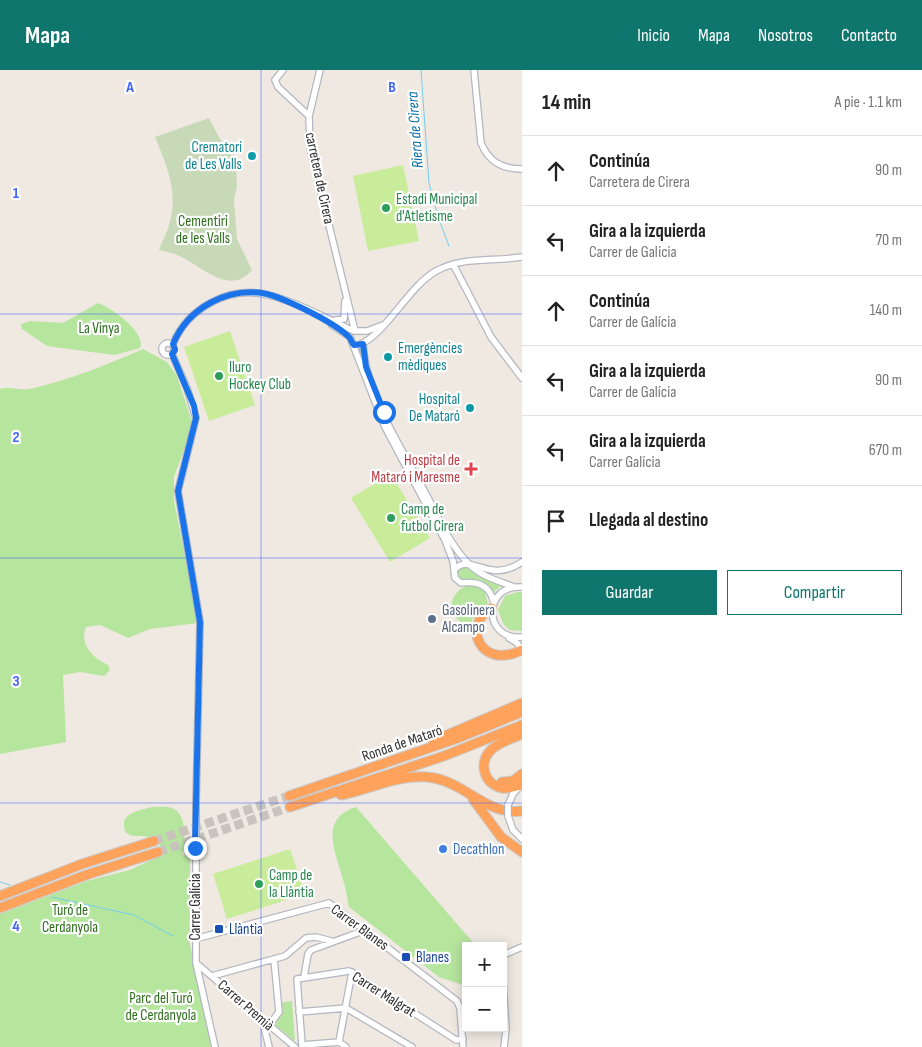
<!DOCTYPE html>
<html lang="es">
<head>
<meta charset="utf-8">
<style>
  :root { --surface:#fff; --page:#f2f2f2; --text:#222; --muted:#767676; --line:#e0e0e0; --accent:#0f766e }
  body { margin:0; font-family:"Sofia Sans Condensed",sans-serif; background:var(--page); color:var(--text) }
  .controls { position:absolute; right:15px; bottom:15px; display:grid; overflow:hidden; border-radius:0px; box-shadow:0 2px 12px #0003 }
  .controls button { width:45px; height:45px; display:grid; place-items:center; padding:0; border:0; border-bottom:1px solid var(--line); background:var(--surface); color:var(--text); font:25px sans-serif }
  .stop { position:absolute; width:15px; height:15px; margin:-11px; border:4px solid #1a73e8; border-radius:50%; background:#fff }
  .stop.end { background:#1a73e8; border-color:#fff; box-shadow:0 1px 5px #0008 }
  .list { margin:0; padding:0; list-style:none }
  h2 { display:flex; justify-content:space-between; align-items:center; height:65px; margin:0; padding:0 20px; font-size:21px }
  h2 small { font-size:16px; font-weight:400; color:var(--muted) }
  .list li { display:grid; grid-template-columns:32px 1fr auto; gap:15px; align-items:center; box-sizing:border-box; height:70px; padding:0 20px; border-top:1px solid var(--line) }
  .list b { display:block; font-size:19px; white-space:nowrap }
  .list p { margin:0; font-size:16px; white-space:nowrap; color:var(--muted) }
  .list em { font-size:16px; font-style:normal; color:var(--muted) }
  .actions { display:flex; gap:10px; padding:15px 20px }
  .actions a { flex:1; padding:11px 0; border:1px solid var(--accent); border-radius:0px; text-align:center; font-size:18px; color:var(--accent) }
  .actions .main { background:var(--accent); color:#fff }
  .icon { flex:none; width:28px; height:28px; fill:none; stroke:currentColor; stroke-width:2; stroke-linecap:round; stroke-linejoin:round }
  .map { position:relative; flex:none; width:522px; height:977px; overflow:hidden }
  header { display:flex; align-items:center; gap:30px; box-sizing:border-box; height:70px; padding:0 25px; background:var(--accent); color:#fff }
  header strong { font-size:24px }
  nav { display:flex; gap:28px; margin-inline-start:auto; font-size:18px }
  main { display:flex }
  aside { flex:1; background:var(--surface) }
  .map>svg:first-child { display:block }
  .green { fill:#b6e59e }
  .cemetery { fill:#c8d9b8 }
  .pitch { fill:#c9ec9a }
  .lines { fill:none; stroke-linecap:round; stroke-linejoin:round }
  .stream { stroke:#75cff0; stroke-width:1 }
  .highway-tunnel { stroke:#c8c4bd; stroke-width:9; stroke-dasharray:9 4.5; stroke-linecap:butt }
  .minor-casing { stroke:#b4b7c1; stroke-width:8 }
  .highway-casing { stroke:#c9c9c9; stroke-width:11 }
  .minor { stroke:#fff; stroke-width:5.5 }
  .highway { stroke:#ffa35c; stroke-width:9 }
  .minor-bridge-casing { stroke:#b4b7c1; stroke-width:8; stroke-linecap:butt }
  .minor-bridge { stroke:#fff; stroke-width:5.5 }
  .route { stroke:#1a73e8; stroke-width:6 }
  .grid { fill:none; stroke:#4264fb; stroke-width:1; stroke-opacity:0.55 }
  .culture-dot { fill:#0f9aa8; stroke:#fff; stroke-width:2 }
  .leisure-dot { fill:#2e9e5b; stroke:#fff; stroke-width:2 }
  .health-dot { fill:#e0444e; stroke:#fff; stroke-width:2 }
  .service-dot { fill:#5c6f8a; stroke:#fff; stroke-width:2 }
  .shop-dot { fill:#3f7fe0; stroke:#fff; stroke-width:2 }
  .transit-dot { fill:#1a4fb4; stroke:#fff; stroke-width:2 }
  .labels { text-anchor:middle; stroke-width:4.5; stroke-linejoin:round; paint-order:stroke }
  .culture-label { font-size:15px; fill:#0d838f; stroke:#fff; text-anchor:end }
  .street-label { font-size:15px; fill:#2e2e2e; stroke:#fff }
  .leisure-label { font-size:15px; fill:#27864d; stroke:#fff; text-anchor:start }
  .park-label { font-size:15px; fill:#2c6e1b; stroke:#fff }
  .health-label { font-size:15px; fill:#be3a42; stroke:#fff; text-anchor:end }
  .service-label { font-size:15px; fill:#4e5e75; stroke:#fff; text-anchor:start }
  .shop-label { font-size:15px; fill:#366cbe; stroke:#fff; text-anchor:start }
  .transit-label { font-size:15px; fill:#164399; stroke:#fff; text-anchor:start }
  .water-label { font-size:16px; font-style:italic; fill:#0d6fa3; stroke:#fff }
  .grid-label { font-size:16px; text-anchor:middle; font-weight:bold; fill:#4264fb; stroke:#fff; stroke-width:4.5; stroke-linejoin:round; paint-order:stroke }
</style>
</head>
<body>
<header>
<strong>Mapa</strong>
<nav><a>Inicio</a><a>Mapa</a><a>Nosotros</a><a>Contacto</a></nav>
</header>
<main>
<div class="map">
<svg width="522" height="977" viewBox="0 0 522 977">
  <rect width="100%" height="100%" fill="#efe9e1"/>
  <!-- green -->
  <path class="green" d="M98,233c13,4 49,30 42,45l-26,7 -67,-9 -25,-17 -1,-5 9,-3 33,2z
    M143,279l24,13 10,14 14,43 -1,14 -16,44v24l24,122 -48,6 -22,9 -28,-13 -14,2c-7,18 7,31 22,38l2,5 -6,6 -24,-4 -17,3 3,67 -66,12v-365c10,-3 20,2 30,0 40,-9 76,-24 113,-40z
    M467,496l34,20 -7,6c-7,-12 -19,-14 -32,-11l-5,-4 2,-10z
    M470,515h5l10,7 3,12 -15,14 -3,7h-7c-2,-4 -6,-5 -8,-9 -9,-13 1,-28 15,-31z
    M517,522h5v39l-12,-1 -6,-5 -6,-15 7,-14z
    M152,737c6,0 14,-1 20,1 16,6 13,34 10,47l8,1v88l21,103h-211v-133l87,-33 43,-11 27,-13c2,-6 5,-13 -1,-18 -9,-7 -32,4 -32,-14 -1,-13 19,-15 28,-18z
    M356,737l120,139h-10v40l-27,-9 -90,-70c-2,-9 -3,-19 -6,-27 -7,-27 -25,-61 13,-73z
    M292,931l3,40 -20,-16 7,-11 -1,-11z"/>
  <!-- cemetery -->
  <path class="cemetery" d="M209,48l11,21 16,23 1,24 -3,14 3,39 15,31c-21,25 -46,0 -67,-11 -8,-5 -17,-7 -26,-9 3,-9 8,-17 10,-25 10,-32 -2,-59 -14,-88z"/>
  <!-- pitch -->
  <path class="pitch" d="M403,95l16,76 -51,10 -15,-75z
    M230,261l25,74 -46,16 -25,-74z
    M391,404l39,64 -40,24 -39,-64z
    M290,779l15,45 -78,25 -14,-45z"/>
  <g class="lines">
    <!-- stream -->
    <path class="stream" d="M421,0l8,113 9,34 11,29
      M0,812l10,3
      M51,827l83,18 39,21"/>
    <!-- highway-tunnel -->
    <path class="highway-tunnel" d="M154,771l135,-45
      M158,782l132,-45"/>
    <defs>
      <path id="minor" d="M283,0l-8,10 3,7 31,29
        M320,0l-11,46 1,32 45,183
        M474,0l7,73c8,19 21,26 41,26
        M453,194l38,73 31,41
        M335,250l9,-1 1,-18
        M332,255l18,12
        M350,267l35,90 60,113 8,21 2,17 6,5c17,-2 29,2 33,20
        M162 279a6 6 0 1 1 12 0a6 6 0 1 1-12 0Z
        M173,274c15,-36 56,-59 95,-49 30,7 58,24 86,36h13l16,-6
        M363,274c3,53 39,104 63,150 13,24 24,52 44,71 12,12 29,16 44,22
        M359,275c28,-12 49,-58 77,-74 28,-15 56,-9 86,-14
        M172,284l15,34 9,30 -18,73 22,131 -4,182v159l19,84
        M455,499c9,-11 25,0 37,1 11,2 21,-2 30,-8
        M522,517c-40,-3 -39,54 0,50
        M509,568l8,5 5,7
        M508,735l5,-11 7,-8
        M508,746l5,14 9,9
        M195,869l134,-36 128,98 3,7 3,39
        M503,885l19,-8
        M196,893l99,84
        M212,906l73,-20 21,-18 10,-1 15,4
        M304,907l4,-23 3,-4 49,-18 3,-4
        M503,914l3,45 -2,18
        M299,942l47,-4 66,39
        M339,972l13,-70
        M302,975l-5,-66 52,-8 107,69 7,-2
        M302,975l37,-3 7,5
        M269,977l-4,-16 14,-19 -5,-53"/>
      <path id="highway" d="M492,538c-31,16 -12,63 30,42
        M522,664c-10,5 -24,8 -32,17 -12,13 -5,34 12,37 7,1 13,-2 20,-3
        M433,671l89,-38
        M502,712l11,-1 9,-7
        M341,725c30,-6 62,-23 93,-17 32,6 54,38 88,33
        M289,726l169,-58 64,-26
        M473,729l28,38 21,15
        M290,737l154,-51 78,-31
        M0,826l82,-32 72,-23
        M0,838l86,-33 72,-23"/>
    </defs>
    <!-- minor casing -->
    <use href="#minor" class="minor-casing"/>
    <!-- highway casing -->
    <use href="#highway" class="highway-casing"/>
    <!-- minor -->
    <use href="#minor" class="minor"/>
    <!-- highway -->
    <use href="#highway" class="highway"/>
    <defs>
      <path id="minor-bridge" d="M508,746v-11"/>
    </defs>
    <!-- minor-bridge casing -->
    <use href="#minor-bridge" class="minor-bridge-casing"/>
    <!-- minor-bridge -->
    <use href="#minor-bridge" class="minor-bridge"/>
  </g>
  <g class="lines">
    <!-- route -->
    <path class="route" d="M195,778l5,-226 -22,-131 18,-73 -2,-12 -22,-52 3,-4 -2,-6c15,-36 55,-58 94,-50 13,3 26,10 39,16 14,7 30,15 42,26 3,2 3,6 6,9l9,-1 3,23 18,45"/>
  </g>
  <!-- grid -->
  <path class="grid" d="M261,0v977M0,244h522M0,488h522M0,733h522"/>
  <!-- markers -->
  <g class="culture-dot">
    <circle cx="252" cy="86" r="5"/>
    <circle cx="388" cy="287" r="5"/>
    <circle cx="470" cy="338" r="5"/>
  </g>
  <g class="leisure-dot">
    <circle cx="386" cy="138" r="5"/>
    <circle cx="219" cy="306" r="5"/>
    <circle cx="391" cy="448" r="5"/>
    <circle cx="259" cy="814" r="5"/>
  </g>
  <path class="health-dot" d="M468.5 391.5h5v5h5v5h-5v5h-5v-5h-5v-5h5z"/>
  <circle class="service-dot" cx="432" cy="549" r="5"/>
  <circle class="shop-dot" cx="443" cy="779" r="5"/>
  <g class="transit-dot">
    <rect x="214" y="854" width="10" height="10" rx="2.5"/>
    <rect x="401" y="882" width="10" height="10" rx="2.5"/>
  </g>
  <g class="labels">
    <!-- culture labels -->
    <g class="culture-label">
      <text x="242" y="82">Crematori<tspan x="242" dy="17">de Les Valls</tspan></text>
      <text x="398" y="283" text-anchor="start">Emergències<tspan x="398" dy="17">mèdiques</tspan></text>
      <text x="460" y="334">Hospital<tspan x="460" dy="17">De Mataró</tspan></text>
    </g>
    <!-- street labels -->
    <g class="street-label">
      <text transform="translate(320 108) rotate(78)" y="5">carretera de Cirera</text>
      <text transform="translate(402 673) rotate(-19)" y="5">Ronda de Mataró</text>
      <text transform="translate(195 837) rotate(-90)" y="5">Carrer Galícia</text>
      <text transform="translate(360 857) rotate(36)" y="5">Carrer Blanes</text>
      <text transform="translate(384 924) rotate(32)" y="5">Carrer Malgrat</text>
      <text transform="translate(246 935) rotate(41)" y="5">Carrer Premià</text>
    </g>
    <!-- leisure labels -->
    <g class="leisure-label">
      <text x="396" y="134">Estadi Municipal<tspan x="396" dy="17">d'Atletisme</tspan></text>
      <text x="229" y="302">Iluro<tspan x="229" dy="17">Hockey Club</tspan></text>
      <text x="401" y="444">Camp de<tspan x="401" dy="17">futbol Cirera</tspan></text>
      <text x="269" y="810">Camp de<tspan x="269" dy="17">la Llàntia</tspan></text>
    </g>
    <!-- park labels -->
    <g class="park-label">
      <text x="203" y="156">Cementiri<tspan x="203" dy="17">de les Valls</tspan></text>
      <text x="99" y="263">La Vinya</text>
      <text x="70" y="845">Turó de<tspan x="70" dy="17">Cerdanyola</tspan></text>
      <text x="161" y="933">Parc del Turó<tspan x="161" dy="17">de Cerdanyola</tspan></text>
    </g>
    <!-- health labels -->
    <g class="health-label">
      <text x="460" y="395">Hospital de<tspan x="460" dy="17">Mataró i Maresme</tspan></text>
    </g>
    <!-- service labels -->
    <g class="service-label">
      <text x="442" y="545">Gasolinera<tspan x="442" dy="17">Alcampo</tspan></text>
    </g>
    <!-- shop labels -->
    <g class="shop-label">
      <text x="453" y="784">Decathlon</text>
    </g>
    <!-- transit labels -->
    <g class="transit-label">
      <text x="229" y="864">Llàntia</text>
      <text x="416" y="892">Blanes</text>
    </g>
    <!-- water labels -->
    <g class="water-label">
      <text transform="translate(414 60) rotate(-94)" y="6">Riera de Cirera</text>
    </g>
  </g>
  <g class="grid-label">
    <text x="130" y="22">A</text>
    <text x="392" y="22">B</text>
    <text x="16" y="128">1</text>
    <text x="16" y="372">2</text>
    <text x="16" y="616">3</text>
    <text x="16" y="861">4</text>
  </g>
</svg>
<div class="controls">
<button>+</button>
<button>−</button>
</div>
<div class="stop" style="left:384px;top:342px"></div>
<div class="stop end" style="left:195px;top:778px"></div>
</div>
<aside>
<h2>14 min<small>A pie · 1.1 km</small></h2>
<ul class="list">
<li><svg class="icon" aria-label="ahead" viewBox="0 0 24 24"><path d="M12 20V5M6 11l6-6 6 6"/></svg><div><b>Continúa</b><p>Carretera de Cirera</p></div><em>90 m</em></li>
<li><svg class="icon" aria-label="left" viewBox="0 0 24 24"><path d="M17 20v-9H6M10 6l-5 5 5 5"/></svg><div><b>Gira a la izquierda</b><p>Carrer de Galicia</p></div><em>70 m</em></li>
<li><svg class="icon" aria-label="ahead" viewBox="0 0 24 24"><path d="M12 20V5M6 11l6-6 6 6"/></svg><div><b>Continúa</b><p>Carrer de Galícia</p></div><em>140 m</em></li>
<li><svg class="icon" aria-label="left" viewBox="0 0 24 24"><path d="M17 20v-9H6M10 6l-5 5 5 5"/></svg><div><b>Gira a la izquierda</b><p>Carrer de Galícia</p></div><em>90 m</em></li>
<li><svg class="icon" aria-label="left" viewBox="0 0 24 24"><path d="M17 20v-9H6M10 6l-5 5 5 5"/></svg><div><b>Gira a la izquierda</b><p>Carrer Galícia</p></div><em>670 m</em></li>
<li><svg class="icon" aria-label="arrive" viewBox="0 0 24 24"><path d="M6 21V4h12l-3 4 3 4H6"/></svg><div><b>Llegada al destino</b></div></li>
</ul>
<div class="actions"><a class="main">Guardar</a><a>Compartir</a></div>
</aside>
</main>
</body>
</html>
